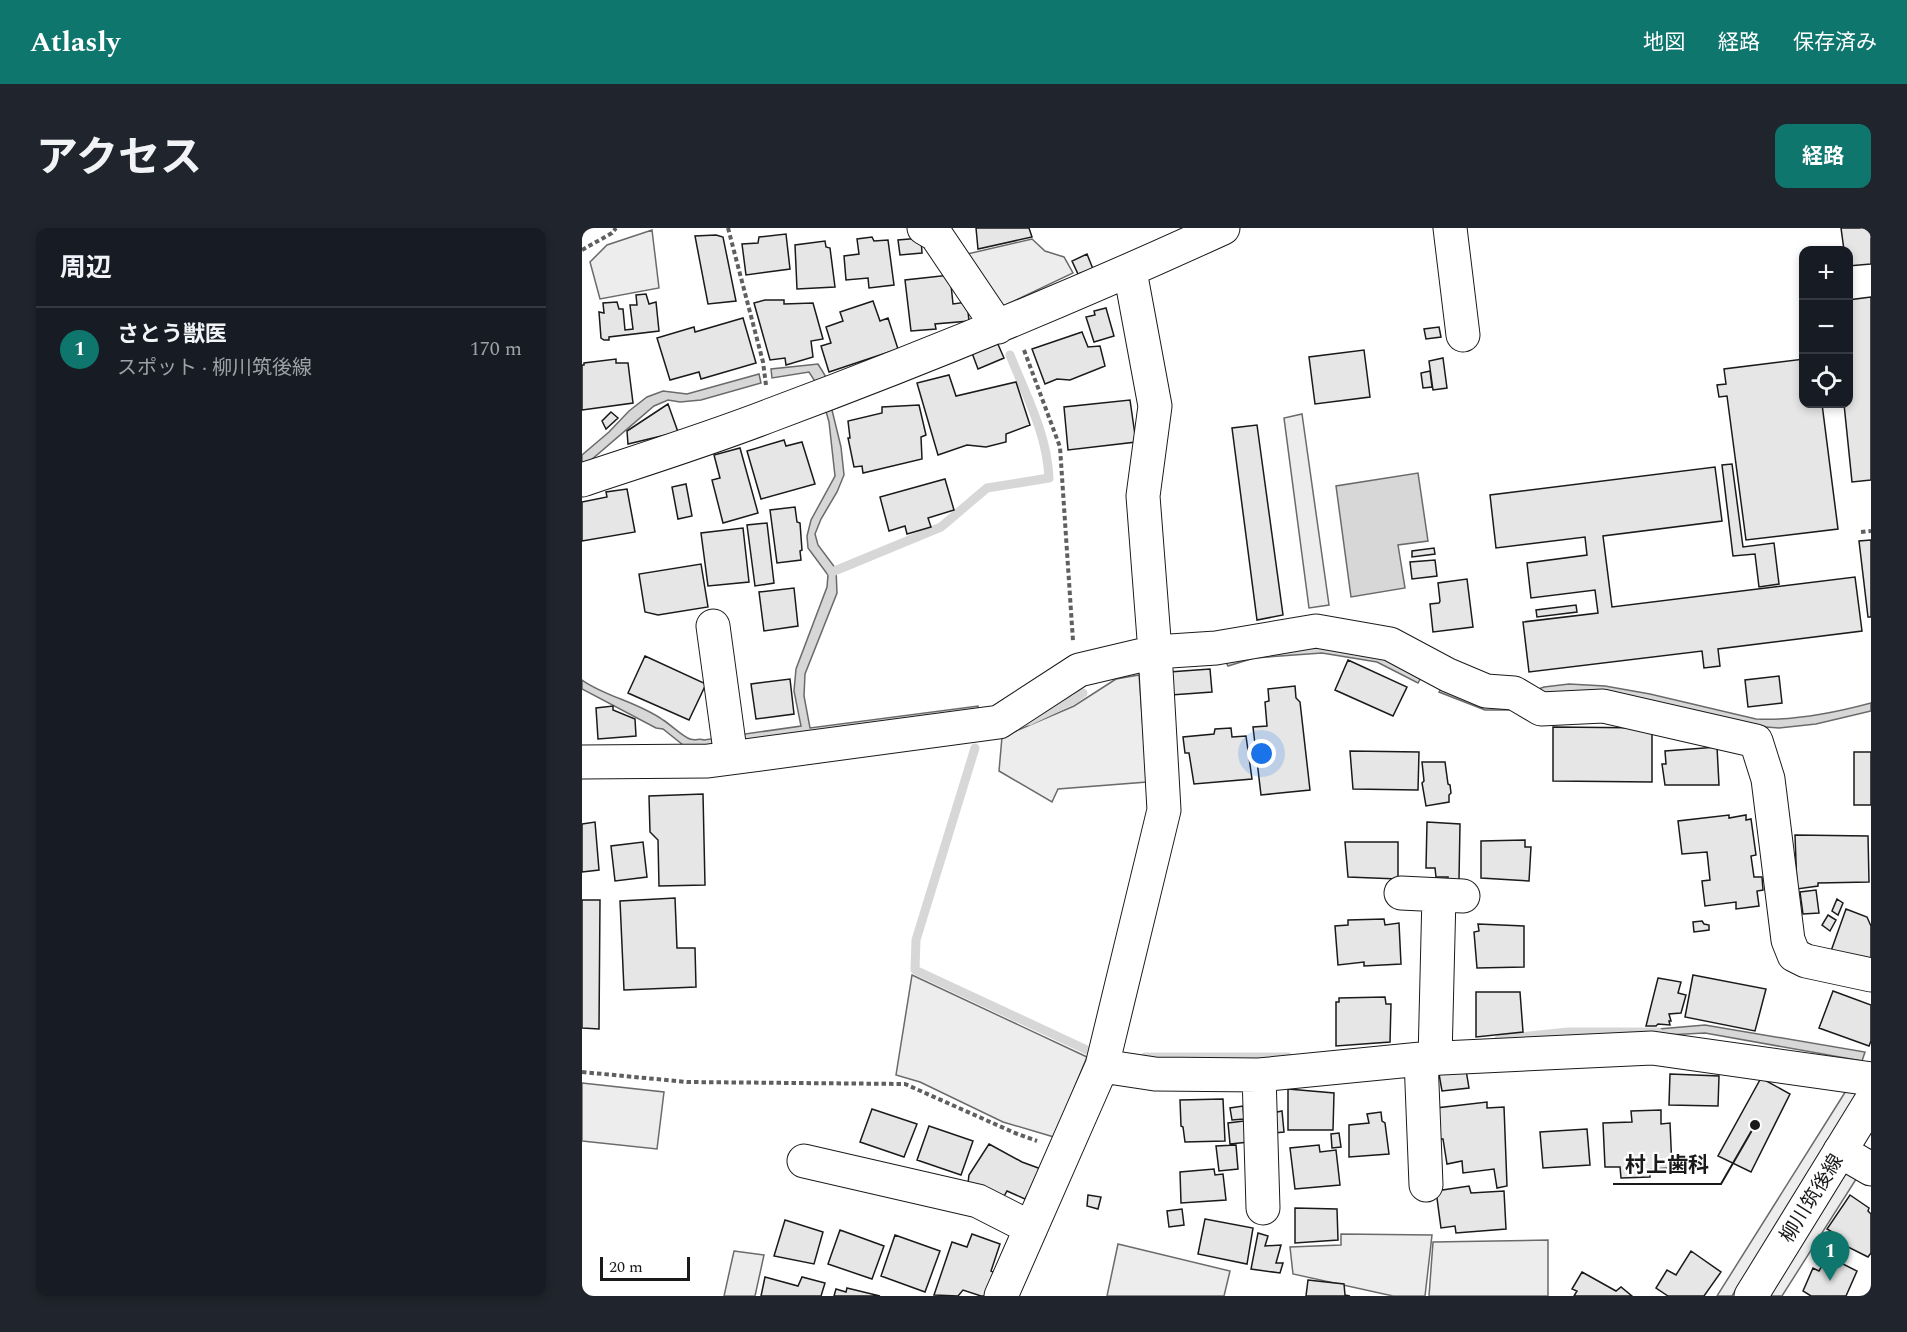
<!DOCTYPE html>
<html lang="ja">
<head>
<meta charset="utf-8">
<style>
  :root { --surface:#171b24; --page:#20242c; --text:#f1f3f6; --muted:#9ea1a6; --line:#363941; --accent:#0f766e }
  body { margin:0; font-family:Spectral,"Noto Sans JP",serif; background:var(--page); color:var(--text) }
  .controls { position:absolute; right:18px; top:18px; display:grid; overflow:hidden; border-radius:12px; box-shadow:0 3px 9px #0003 }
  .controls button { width:54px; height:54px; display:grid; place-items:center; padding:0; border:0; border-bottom:2px solid var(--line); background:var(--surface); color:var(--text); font:30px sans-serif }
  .scale { position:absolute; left:18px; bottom:15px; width:90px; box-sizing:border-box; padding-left:6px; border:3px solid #1a1a1a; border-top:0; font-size:16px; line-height:21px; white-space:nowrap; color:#1a1a1a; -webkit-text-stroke:4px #fff; paint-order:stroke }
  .you { position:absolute; left:680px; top:526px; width:21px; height:21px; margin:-15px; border:4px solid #fff; border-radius:50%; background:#1a73e8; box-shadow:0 0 0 9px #1a73e833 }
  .badge { display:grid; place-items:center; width:39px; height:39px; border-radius:50%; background:var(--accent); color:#fff; font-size:20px; font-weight:700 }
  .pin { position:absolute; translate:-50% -50px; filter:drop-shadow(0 2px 3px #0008) }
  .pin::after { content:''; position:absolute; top:32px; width:21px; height:18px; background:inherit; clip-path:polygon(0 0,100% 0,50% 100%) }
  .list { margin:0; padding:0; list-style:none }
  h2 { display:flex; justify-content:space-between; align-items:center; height:78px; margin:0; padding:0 24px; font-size:26px }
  h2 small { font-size:20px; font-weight:400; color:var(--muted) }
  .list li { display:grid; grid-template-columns:39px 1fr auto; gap:18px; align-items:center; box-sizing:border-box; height:84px; padding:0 24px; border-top:2px solid var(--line) }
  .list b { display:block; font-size:22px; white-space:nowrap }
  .list p { margin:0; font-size:20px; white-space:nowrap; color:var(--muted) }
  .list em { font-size:20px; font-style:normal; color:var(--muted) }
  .icon { flex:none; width:33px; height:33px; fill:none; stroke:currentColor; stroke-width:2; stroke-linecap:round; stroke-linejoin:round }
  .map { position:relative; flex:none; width:1289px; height:1068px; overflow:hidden; border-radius:12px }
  header { display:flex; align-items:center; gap:36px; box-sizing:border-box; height:84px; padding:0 30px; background:var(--accent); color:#fff }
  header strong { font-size:28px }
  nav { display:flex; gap:33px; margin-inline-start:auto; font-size:21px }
  .intro { display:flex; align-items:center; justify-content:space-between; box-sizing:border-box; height:144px; padding:0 36px }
  h1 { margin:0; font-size:42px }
  .button { padding:15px 27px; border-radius:12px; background:var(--accent); color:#fff; font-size:21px; font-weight:700 }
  main { display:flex; gap:36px; padding:0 36px }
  aside { flex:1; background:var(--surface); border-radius:12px; box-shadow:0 3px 9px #0003 }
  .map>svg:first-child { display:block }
  .built { fill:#ededed; stroke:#6a6a6a; stroke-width:1.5 }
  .water { fill:#d7d7d7; stroke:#6a6a6a; stroke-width:1.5 }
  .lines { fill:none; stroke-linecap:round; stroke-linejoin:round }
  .stream { stroke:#d7d7d7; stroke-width:9 }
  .building { fill:#e6e6e6; stroke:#1a1a1a; stroke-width:1.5 }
  .minor-casing { stroke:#1a1a1a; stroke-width:35 }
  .major-casing { stroke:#1a1a1a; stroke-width:35 }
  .path { stroke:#5f5f5f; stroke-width:4; stroke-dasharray:4.5 3; stroke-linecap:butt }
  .minor { stroke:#fff; stroke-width:33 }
  .major { stroke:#fff; stroke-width:33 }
  .labels { text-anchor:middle; stroke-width:4.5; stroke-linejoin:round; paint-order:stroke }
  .street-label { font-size:20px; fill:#1a1a1a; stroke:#fff }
  .leader { fill:none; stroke:#1a1a1a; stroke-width:2 }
  .callout-dot { fill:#1a1a1a; stroke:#fff; stroke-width:2 }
  .callout-label { font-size:21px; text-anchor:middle; font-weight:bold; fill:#1a1a1a; stroke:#fff; stroke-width:4.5; stroke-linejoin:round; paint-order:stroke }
</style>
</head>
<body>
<header>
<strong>Atlasly</strong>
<nav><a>地図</a><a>経路</a><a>保存済み</a></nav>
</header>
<div class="intro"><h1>アクセス</h1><a class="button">経路</a></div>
<main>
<aside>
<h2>周辺<small></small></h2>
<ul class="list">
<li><span class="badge">1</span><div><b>さとう獣医</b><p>スポット · 柳川筑後線</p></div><em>170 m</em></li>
</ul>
</aside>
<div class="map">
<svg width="1289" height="1068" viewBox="0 0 1289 1068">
  <rect width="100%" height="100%" fill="#fff"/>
  <!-- built -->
  <path class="built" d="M70,2l7,58 -59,11 -10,-37 17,-17z
    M450,11l13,12 19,6 9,16 -74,35 -36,-53z
    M720,186l27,191 -20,3 -25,-190z
    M557,447l8,107 -89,7 -6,13 -53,-31 3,-34 72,-31 42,-27z
    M330,747l175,82 -33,80 -51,-15 -83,-40 -24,-7z
    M0,855l82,9 -7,57 -75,-8z
    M1267,858l6,2 1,14 -124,194h-15z
    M1264,945h14l-78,123h-13z
    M759,1006l91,1 -7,61h-32l-100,-22 -3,-27 51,-2z
    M966,1012v56h-119l4,-54z
    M536,1016l112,27 -6,25h-117z
    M152,1023l30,4 -9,41h-31z"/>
  <!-- water -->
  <path class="water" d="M236,136l8,13 -10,6 -7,-11 -37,6 -1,-9z
    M177,146l2,9 -60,17 -21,2 -12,-2 -14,6 -63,54 -9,3v-8l27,-23 20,-21 18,-14 16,-6 24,3z
    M249,178l10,41 3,28 -7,17 -16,27 -6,15 3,11 18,24 1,24 -32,81 -1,22 6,32 168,-22 1,11 -291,32 -25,-20 -7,-1 -74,-39v-9c24,17 56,22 81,40 7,4 20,17 27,19 6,2 9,-1 14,1l97,-14 -7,-35 2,-22 31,-82 1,-12 -20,-27 -1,-12 4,-16 24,-44 -6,-54 -4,-14z
    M836,245l10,68 -30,4 7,43 -54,9 -15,-111z
    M737,415l66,11 38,20 -5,9 -41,-21 -55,-9 -68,5 -26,8 -3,-6z
    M987,456l36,2 45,8 106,25c39,2 78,-6 115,-16v8l-55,13 -37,4 -268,-21 -2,3h-24l-46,-18 4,-7 90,6 11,-4z
    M1123,797l160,27 -3,9 -157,-28 -58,3v-6z"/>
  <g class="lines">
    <!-- stream -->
    <path class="stream" d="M250,344l109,-45 46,-39 62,-10c-2,-44 -23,-83 -39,-123
      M447,493l46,-22 8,-6
      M393,520l-59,192 -1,30 174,81 10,1
      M917,811l69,-7h90
      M563,829h143"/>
  </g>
  <!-- building -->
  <path class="building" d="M394,0h53l3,9 -54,12z
    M1259,0h30v36l-23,2v-16h-4z
    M204,6l4,35 -44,6 -4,-31 16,-1 1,-6z
    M134,7l7,2 13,64 -28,3 -13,-68z
    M290,9l2,4 14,-1 6,45 -25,3 -1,-10 -22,2 -2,-24 15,-2 -2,-15z
    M339,10l1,15 -22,2 -2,-15z
    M243,13l1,6 4,1 5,39 -38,2 -2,-44z
    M505,26l6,15 -15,5 -6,-13z
    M368,47l3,29 14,-2 2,19 -34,3 1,5 -25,2 -6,-51z
    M64,66l3,10 7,-2 3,29 -50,6v3h-5l-3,-2 -2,-26 5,1 -1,-10 14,-1 2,7h4l2,21 8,-1 -3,-24h7l-1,-10z
    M1289,69v183l-19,2 -8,-78h4v-35h3l-3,-26v-43z
    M183,72h19v4l29,-1 10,36 -12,2 2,16 -27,8 -1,-7 -15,2 -16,-57z
    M291,73l7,20 8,-3 10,31 -69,23 -8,-26 10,-3 -5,-16 17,-6 -3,-9z
    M524,80l8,28 -20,6 -8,-25 9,-2 -1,-4z
    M161,90l13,45 -55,16 -2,-7 -29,8 -13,-42 37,-11 1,5z
    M857,99l2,10 -15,2 -2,-10z
    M500,104l6,15 12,-1 5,20 -35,14 -13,-1 -12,5 -13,-35z
    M415,114l7,16 -26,11 -6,-16z
    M782,122l6,47 -55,7 -6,-47z
    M861,130l4,30 -14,2 -4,-29z
    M34,131v4h12l5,40 -51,7v-45h2v-2z
    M1222,131v45h18l16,125 -92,11 -19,-144 -8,1 -2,-12 9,-1 -2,-15z
    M848,143l2,16 -9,1 -2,-15z
    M367,147l7,21 60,-14 14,43 -24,9v8l-20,5 -19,-2 -29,10 -21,-72z
    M548,172l6,42 -68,8 -4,-43z
    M86,176l10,28 -50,12 -1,-13z
    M337,177l7,30 -5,2 1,22 -59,14 -1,-7 -8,1 -6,-29h2l-2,-17 34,-8v-6z
    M29,184l7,6 -12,11 -4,-8z
    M675,197l26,190 -26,5 -25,-192z
    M202,212l2,6 16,-4 13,42 -54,15 -14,-48z
    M158,220l18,65 -35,10 -11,-43 8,-2 -6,-23z
    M1150,236l11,83 31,-4 5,41 -20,3 -4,-33 -22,2 -11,-91z
    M1133,239l7,54 -119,15 9,71 243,-30 7,54 -144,18 2,17 -16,2 -2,-17 -173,21 -6,-50 75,-9 -3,-23 -64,8 -4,-35 60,-8 -2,-18 -89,11 -6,-53z
    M363,251l9,31 -26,8 3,9 -24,7 -2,-8 -16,5 -9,-34z
    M104,256l6,32 -14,3 -6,-32z
    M45,261l8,43 -53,9v-39l25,-5 -1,-5z
    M213,279l2,15 3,1 2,27 -2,1 1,9 -24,3 -7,-53z
    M185,295l7,60 -19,3 -8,-61z
    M161,300l6,54 -41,4 -7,-53z
    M1289,312v77h-3l-9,-76z
    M852,320l1,6 -23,3v-6z
    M853,332l2,16 -25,3 -2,-17z
    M119,336l7,43 -50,8 -13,-3 -6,-38z
    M885,351l6,48 -40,5 -3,-28 9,-1 1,-2 -2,-18z
    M212,360l4,38 -34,5 -5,-39z
    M994,377l1,7 -40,5 -1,-7z
    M63,428l61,28 -17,36 -61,-27z
    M766,432l59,27 -14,29 -58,-26z
    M628,441l2,23 -41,3 -2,-23z
    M1197,448l3,27 -34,4 -3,-27z
    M208,451l4,35 -38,5 -5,-35z
    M713,458l1,12 4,4 10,88 -49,5 -8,-68 14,-1 -2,-24 4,-1 -1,-12z
    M31,478v4l22,9 1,17 -38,3 -2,-31z
    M971,499l99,1v54l-99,-1z
    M649,500l1,9 14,-1 6,43 -58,5 -5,-31h-4l-2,-16 31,-3 1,-5z
    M1135,519l2,38h-54l-3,-21h4l-1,-13z
    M768,523l69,1 -1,38 -65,-1z
    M1272,524h17v53h-17z
    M840,534h23l3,22 2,1 1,8 -2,2v7l-23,4 -4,-23 2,-2z
    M121,566l2,91 -46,1 -1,-46 -8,-8 -1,-36z
    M1147,587v3l17,-3v5l5,-1 5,36 -5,1 3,21h8l1,13 -6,1 2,15 -23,3v-7l-31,4 -3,-25 8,-1 -3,-28 -25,2 -4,-33z
    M13,594l4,48 -17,2v-48z
    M845,594l33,2 -1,56 -11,1v-4h-12l-1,-9h-9z
    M1213,607l73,1 1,46 -51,1v3l-21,3z
    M943,612v7h6l-2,34 -48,-3v-37z
    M61,614l4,35 -32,4 -4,-35z
    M763,614h53v37l-50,-2z
    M1234,662l3,23 -16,1 -3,-22z
    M93,670l2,50h18l1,39 -72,3 -4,-89z
    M1255,671l6,4 -5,12 -6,-4z
    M0,672h18l-1,129 -17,-1z
    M1264,681l21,8 4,9v40l-40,-15z
    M1246,687l8,5 -6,11 -8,-6z
    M802,691l1,6 14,-2 2,41 -37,2v-4l-26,3 -3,-39 13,-1v-5z
    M1120,693l2,3 5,1v5l-15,2 -1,-10z
    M896,696l46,2v41l-47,1 -3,-36 5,-1z
    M1111,747l73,14 -11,42 -70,-14z
    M1076,750l23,4 -3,11 8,2 -5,18 -12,1 2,7h-2l1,4 -12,-1 -2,2h-10z
    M1251,763l38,14v36l-2,5 -50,-18z
    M894,764h44l3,40 -47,5z
    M803,769l1,7h5l-1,38 -54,4v-44h3v-4z
    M884,842l3,18 -27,3 -3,-17z
    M1088,846l49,2 -1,30 -49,-1z
    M1179,850l29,16 -39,78 -33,-16z
    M706,861l46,4 -1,37h-45z
    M641,871l2,42 -40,1 -2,-15 -2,-1 -1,-26z
    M905,874v6l17,-1 3,79 -10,2 -3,-19 -31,4 -1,-12 -15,3 -4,-25h-3l-4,-31z
    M661,878l1,13 -12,1 -2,-12z
    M290,881l45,15 -13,33 -44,-15z
    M1079,882v14l9,-1 2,45 -22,1v8l-29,1 -1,-11h-15l-2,-44 29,-1 -1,-11z
    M700,883l2,21 -10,1 -2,-20z
    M799,884l1,9 3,2 4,31 -40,3v-32l20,-2 -2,-9z
    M662,893l5,21 -19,2 -2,-21z
    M347,898l44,15 -12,34 -44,-15z
    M1005,901l3,36 -47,3 -3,-36z
    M757,905l2,14 -9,1 -1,-14z
    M407,916l33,18 19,7 -16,30 -18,-8 -4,7 -35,-15 1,-8z
    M654,917l2,24 -19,2 -3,-25z
    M737,917l1,7 16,-2 4,35 -45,4 -5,-41z
    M632,941l1,6 8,-1 3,26 -45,3 -1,-31z
    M887,958l2,7 33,-2 2,38 -50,4 -1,-7 -14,2 -5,-37z
    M506,967l13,2 -3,12 -11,-3z
    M1268,967l19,13 -1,3 3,3v39l-3,4 -22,-11 -2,-7 -17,-10z
    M713,980l42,1 1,31 -43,3z
    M600,981l2,16 -15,2 -2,-16z
    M623,991l48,9 -6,36 -49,-10z
    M203,992l38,12 -9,32 -40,-8z
    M258,1002l44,16 -12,33 -44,-15z
    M676,1005l10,3 -3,10 16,-1 -5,18h7l-3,10 -29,-4z
    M390,1006l28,10 -9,27 8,3 -8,22h-10l-18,-6 -5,6 -24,-1 18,-53 15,5z
    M313,1007l45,16 -15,41 -44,-16z
    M1109,1023l30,21 -17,24h-36l-12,-8 11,-18 9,5z
    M1245,1028l30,15 -11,25h-35l-8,-5 10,-23 6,3z
    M1000,1044l34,19 5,-4 11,9h-58l3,-5 -5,-2z
    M183,1049l33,9 4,-9 23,6 -4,13h-60z
    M726,1052l36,4 1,11 5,1h-44z
    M265,1060l33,8h-46l2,-7 10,3z"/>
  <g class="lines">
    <defs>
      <path id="minor" d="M342,0l12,7 62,92
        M868,0l13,107
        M0,252c63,-21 127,-41 189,-65 153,-57 304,-119 452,-187
        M131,398l18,132
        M0,534l126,-1 291,-39 80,-52 76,-18 61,-4 100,-17 74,13 58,31 38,16 28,2 27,16 62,-3 153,35 12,38 20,161 6,15 12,6 65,14
        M819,665l62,3
        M839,831l5,126
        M853,831l4,-164
        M520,838l53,8 104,1 162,-16 231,-11 219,31
        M677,847l4,133
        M1258,923l31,18
        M222,933l174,40 53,27
        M419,1068l101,-230 62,-256 -9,-158 -12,-156 12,-90 -25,-135"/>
      <path id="major" d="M1169,1068l120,-195"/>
    </defs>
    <!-- minor casing -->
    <use href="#minor" class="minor-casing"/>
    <!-- major casing -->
    <use href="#major" class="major-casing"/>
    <!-- path -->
    <path class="path" d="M146,0l35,134 3,23
      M0,22l30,-17 4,-5
      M442,122l36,97 13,194
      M1279,304l10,-1
      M0,844l105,10 218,2 110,49 22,8"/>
    <!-- minor -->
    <use href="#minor" class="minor"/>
    <!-- major -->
    <use href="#major" class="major"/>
  </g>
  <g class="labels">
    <!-- street labels -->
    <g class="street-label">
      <text transform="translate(1229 970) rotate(-58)" y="7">柳川筑後線</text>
    </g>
  </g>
  <!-- callouts -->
  <path class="leader" d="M1173 897L1139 956H1031"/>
  <circle class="callout-dot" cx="1173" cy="897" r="6"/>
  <g class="callout-label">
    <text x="1085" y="944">村上歯科</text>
  </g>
</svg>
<div class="controls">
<button>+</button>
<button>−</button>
<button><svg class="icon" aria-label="locate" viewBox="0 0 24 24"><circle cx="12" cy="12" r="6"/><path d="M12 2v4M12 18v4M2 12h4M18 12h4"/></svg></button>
</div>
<div class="scale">20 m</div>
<div class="you"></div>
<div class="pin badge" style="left:1248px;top:1053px">1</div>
</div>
</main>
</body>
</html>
